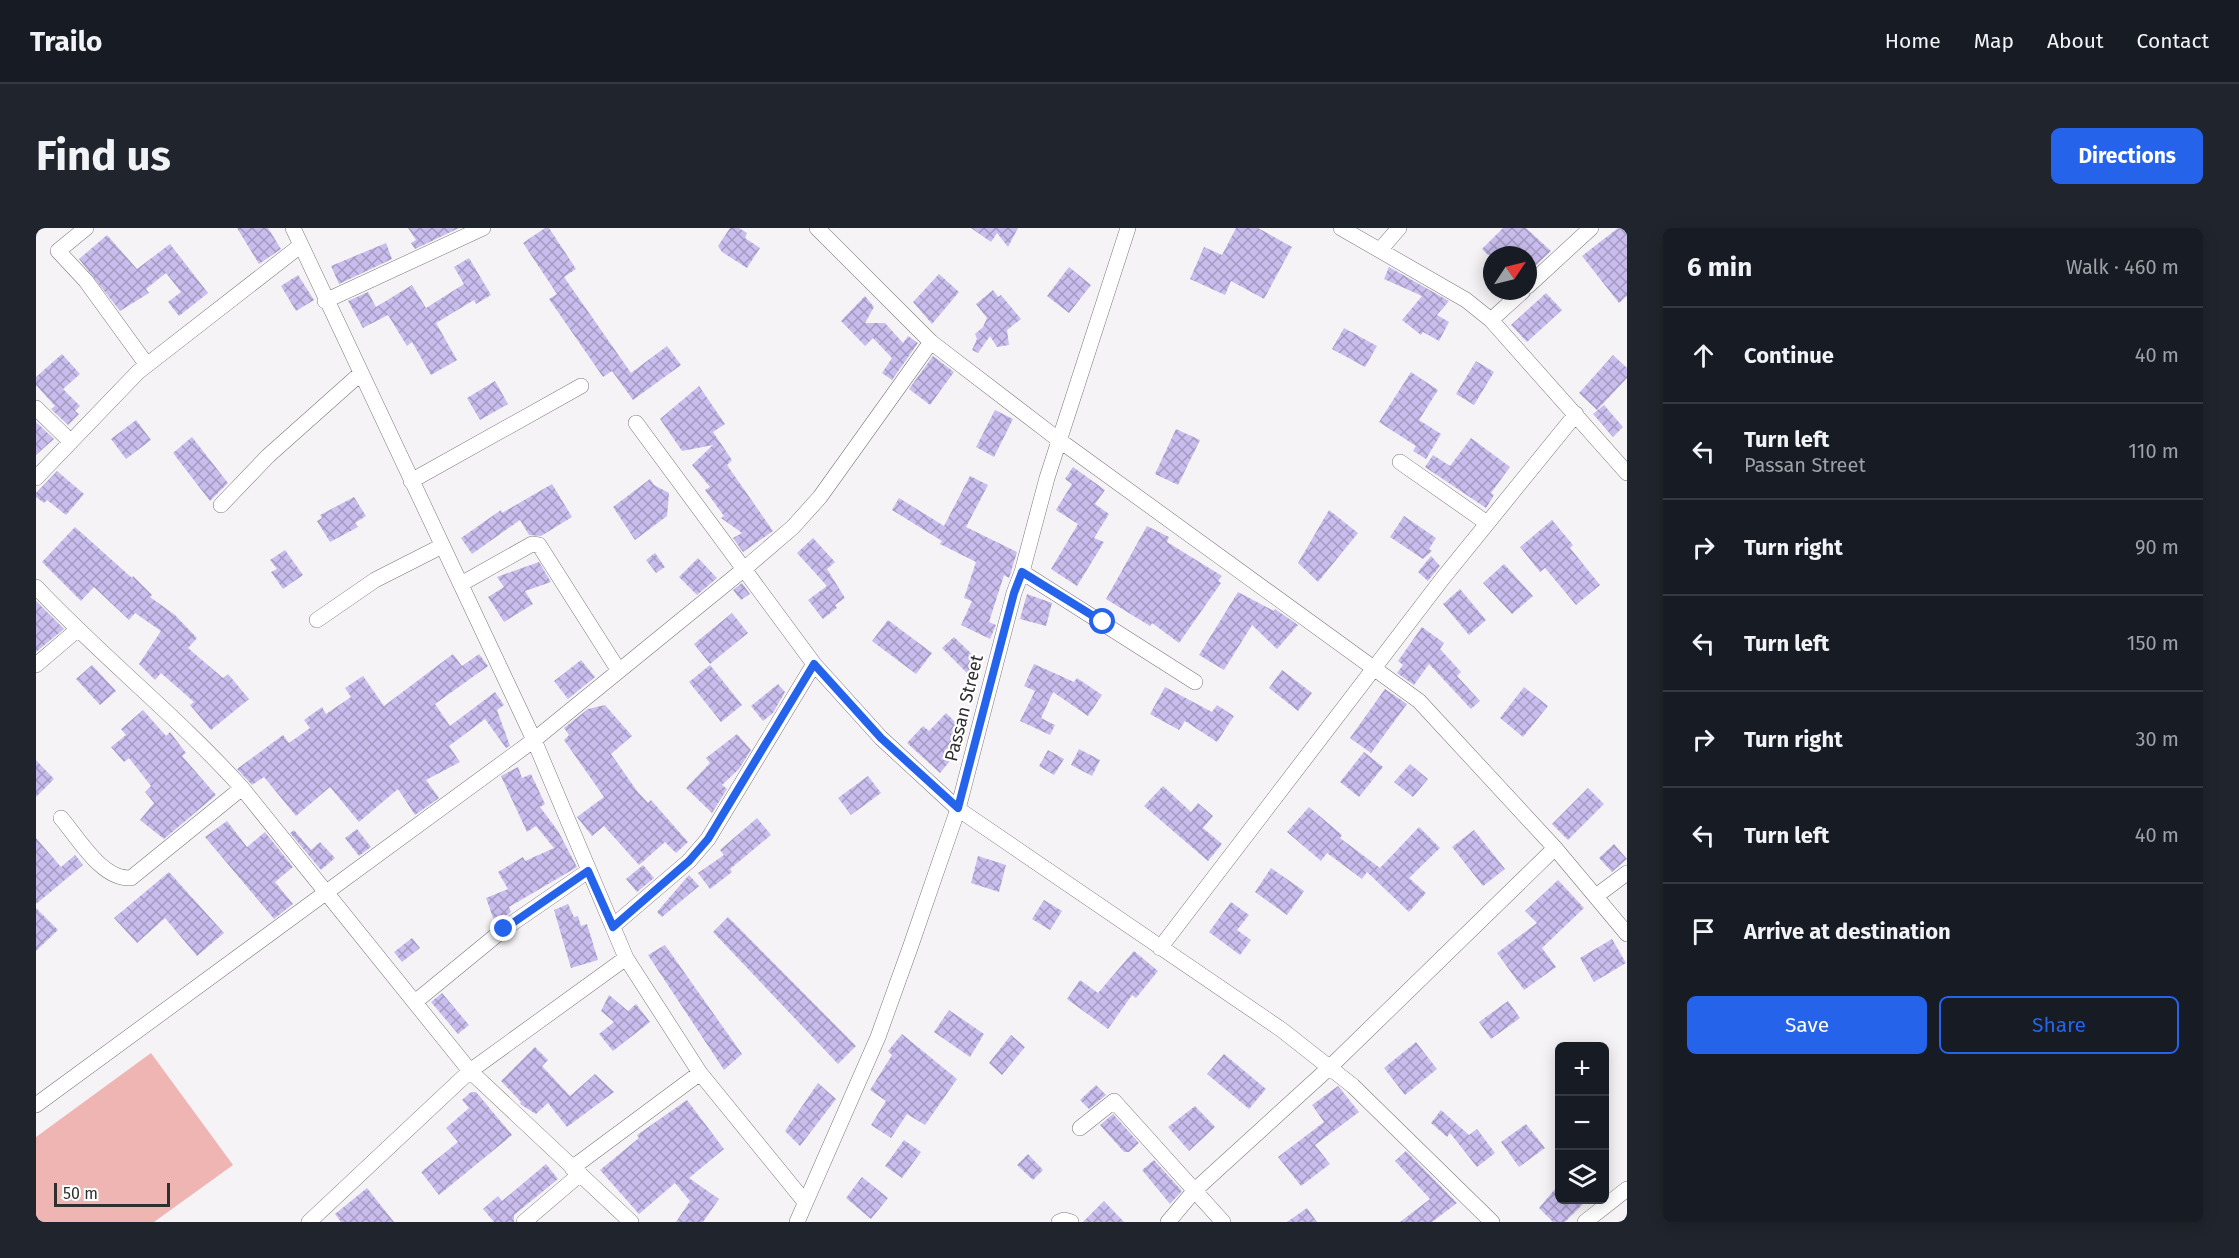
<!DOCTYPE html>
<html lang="en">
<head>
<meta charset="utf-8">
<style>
  :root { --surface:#171b24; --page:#20242c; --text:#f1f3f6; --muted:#9ea1a6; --line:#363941; --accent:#2563eb }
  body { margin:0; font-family:"Fira Sans",sans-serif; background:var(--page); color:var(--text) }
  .controls { position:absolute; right:18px; bottom:18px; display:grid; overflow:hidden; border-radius:9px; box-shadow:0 3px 15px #0003 }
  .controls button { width:54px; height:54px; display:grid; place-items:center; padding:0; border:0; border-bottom:2px solid var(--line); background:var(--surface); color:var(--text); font:30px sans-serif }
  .compass { position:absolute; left:1447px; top:18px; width:54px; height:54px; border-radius:50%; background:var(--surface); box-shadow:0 3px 15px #0003; rotate:55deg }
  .scale { position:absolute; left:18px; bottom:15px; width:116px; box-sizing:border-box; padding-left:6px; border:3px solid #302f30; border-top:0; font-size:16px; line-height:21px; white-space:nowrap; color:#302f30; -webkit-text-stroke:4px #fff; paint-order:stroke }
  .stop { position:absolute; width:18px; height:18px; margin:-14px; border:4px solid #2563eb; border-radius:50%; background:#fff }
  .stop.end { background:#2563eb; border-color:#fff; box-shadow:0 2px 6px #0008 }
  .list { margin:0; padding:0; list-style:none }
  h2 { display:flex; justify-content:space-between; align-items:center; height:78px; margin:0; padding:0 24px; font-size:26px }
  h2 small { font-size:20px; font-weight:400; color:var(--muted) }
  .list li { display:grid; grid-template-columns:39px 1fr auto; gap:18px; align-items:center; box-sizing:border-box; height:96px; padding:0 24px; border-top:2px solid var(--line) }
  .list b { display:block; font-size:22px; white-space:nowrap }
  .list p { margin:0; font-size:20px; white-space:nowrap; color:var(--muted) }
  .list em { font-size:20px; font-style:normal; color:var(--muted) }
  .actions { display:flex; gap:12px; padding:18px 24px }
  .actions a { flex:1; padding:14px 0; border:2px solid var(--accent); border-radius:9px; text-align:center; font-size:21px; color:var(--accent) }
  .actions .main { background:var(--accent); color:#fff }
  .icon { flex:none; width:33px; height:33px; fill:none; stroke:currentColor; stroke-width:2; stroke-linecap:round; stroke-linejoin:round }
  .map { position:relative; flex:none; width:1591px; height:994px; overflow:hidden; border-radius:9px }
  header { display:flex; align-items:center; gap:36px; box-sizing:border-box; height:84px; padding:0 30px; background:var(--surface); border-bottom:2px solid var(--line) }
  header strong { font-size:28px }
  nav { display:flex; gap:33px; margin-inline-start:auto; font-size:21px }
  .intro { display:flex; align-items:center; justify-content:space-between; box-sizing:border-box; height:144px; padding:0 36px }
  h1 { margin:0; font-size:42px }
  .button { padding:15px 27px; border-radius:9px; background:var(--accent); color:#fff; font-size:21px; font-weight:700 }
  main { display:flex; gap:36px; padding:0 36px }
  aside { flex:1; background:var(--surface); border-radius:9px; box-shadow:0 3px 15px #0003 }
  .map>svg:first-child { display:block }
  .garden { fill:#eeb5b3 }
  .building { fill:url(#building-cross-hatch) }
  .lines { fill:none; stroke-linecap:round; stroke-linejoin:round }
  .minor-casing { stroke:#7b787b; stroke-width:16 }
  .minor { stroke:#fff; stroke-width:15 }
  .route { stroke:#2563eb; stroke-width:8 }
  .labels { text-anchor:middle; stroke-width:4.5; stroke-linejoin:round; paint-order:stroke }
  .street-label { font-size:18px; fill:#302f30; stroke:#fff }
</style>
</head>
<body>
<header>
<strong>Trailo</strong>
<nav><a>Home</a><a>Map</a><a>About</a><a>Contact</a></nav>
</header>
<div class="intro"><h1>Find us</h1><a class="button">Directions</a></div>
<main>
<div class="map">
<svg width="1591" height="994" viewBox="0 0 1591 994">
  <defs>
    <pattern id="building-cross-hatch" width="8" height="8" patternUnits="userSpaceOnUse" patternTransform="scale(1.5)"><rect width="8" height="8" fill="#c9bdee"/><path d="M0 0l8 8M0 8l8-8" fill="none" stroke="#a49ac1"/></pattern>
  </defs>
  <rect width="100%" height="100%" fill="#f6f3f6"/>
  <!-- garden -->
  <path class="garden" d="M115,825l82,112 -79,57h-118v-85z"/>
  <!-- building -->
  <path class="building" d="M201,0h31l13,21 -22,15z
    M372,0h51l-44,21 -4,-6 5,-3z
    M509,0h4l27,41 -12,8 67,96 36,-27 14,19 -48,35 -21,-29 -9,6 -54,-78 8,-5 -34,-51z
    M694,0h9l8,5 -2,5 15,10 -13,20 -25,-16 -4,-6z
    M935,0h47l-10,19 -11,-14 -6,9z
    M1200,0h22l34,19 -28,52 -33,-18 -6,14 -35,-16 14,-32 18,8z
    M1467,0h23l25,23 -17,16 -6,-6v-6h-40l-6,-6z
    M1582,0h5l4,6v62l-8,7 -37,-47z
    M71,7l30,34 33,-25 38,49 -29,23 -11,-14 13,-10 -15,-19 -20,16 3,4 -29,18 -41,-52z
    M350,15l6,16 -53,25 -8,-18z
    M433,30l22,37 -15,9 -2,-4 -38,23 21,37 -26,15 -19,-33 -5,4 -19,-31 -25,13 -15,-27 20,-9 8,15 36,-22 14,23 38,-24 -10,-17z
    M1033,39l22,18 -22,28 -22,-17z
    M1353,39l60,34 -12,14 12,7 -10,19 -16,-9 -2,3 -19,-15 20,-24 -38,-17z
    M903,46l20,18 -27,32 -19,-22z
    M262,47l16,25 -18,11 -15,-25z
    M957,62l5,7 3,-2 20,24 -14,11 2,15 -12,2 -7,-11 -12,17 -6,-3 5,-11 -2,-5 8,-7 4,-9 -11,-14z
    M1510,65l16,17 -35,32 -16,-17z
    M829,68l9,11 -9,16h20l18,20 5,-7 10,7 -26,37 -10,-7 10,-15 -19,-20 -8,8 -24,-25z
    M1308,100l33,18 -12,21 -33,-18z
    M26,126l18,20 -17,15 17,17 -5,5 4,3 -11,11 -17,-16 4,-3 -19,-21v-8z
    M1577,127l14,13v10l-30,32 -18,-17z
    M897,128l21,16 -24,33 -21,-16z
    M1440,133l18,11 -20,33 -18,-11z
    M1375,144l27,18 -19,30 22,14 -15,25 -13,-8 3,-5 -37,-24z
    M459,153l13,23 -28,16 -13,-22z
    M663,158l26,38 -12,8 19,28 -5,5 46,66 -30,21 -10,-14 9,-5 -21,-15 3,-2 -19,-26 5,-3 -18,-22 21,-20 -31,6 -22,-32z
    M1568,177l19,22 -10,10 -20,-23z
    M959,182l18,9 -19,38 -18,-10z
    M100,192l15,20 -25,19 -15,-20z
    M0,194l18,17 -18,16z
    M1140,201l24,11 -22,45 -23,-11z
    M156,209l36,46 -18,18 -37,-48z
    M1435,210l39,29 -19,26 3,2 -8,13 -61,-41 8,-12 17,11z
    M1037,239l32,23 -10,14 14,10 -15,24 10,4 -27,44 -26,-17 27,-45 -22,-14 16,-26 -7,-5z
    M21,243l27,23 -18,21 -19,-15 -3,3 -8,-6v-4z
    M934,248l18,9 -22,42 51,25 -8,26 -5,-3 -15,47 7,3 -6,14 -29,-14 11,-24 -8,-3 12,-36 -36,-18 2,-3 -50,-31 7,-12 45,28z
    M614,251l4,6 15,8 -2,23 -32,24 -22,-33z
    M516,256l20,33 -31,19 -12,-1 -9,-15 -48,34 -11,-16 40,-28 1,3z
    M318,269l12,19 -11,7 3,4 -28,15 -13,-21 5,-3 -2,-3z
    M1293,282l29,23 -40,49 -20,-19z
    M1368,288l32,22 -7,11 3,2 -9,8 -33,-22z
    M1516,292l21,25 -3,3 30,37 -24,20 -31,-37 -5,4 -20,-25z
    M1111,298l22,11 -2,5 55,34 -4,5 3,2 -42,60 -27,-20 -2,3 -44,-27z
    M39,299l57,51 1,-2 19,19 -2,2 25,18 22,23 -9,10 35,30 5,-4 21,25 -38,31 -21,-25 4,-3 -33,-29 -6,7 -16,-16 22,-33 -26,-18 -6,7 -35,-33 -13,14 -39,-39z
    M777,310l22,24 -8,7 18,29 -10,7 2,3 -14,11 -15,-19 19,-14 -30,-33z
    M249,322l18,25 -20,14 -12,-17 6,-3 -7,-9z
    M619,325l10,14 -9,6 -10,-13z
    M1395,328l9,10 -12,15 -10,-9z
    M662,330l19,20 -20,17 -18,-18z
    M503,334l12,20 -26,9 8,13 -29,18 -16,-25 16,-10 -7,-10z
    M1468,336l29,32 -21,18 -29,-31z
    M706,355l8,11 -9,6 -8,-10z
    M1424,361l26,31 -17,15 -26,-31z
    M1202,364l36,19 1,-2 23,16 -21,24 -25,-24 -28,45 -25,-15z
    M991,366l25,9 -6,23 -26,-7z
    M0,373l28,28 -28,23z
    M696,385l16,20 -38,31 -16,-20z
    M852,392l44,33 -16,21 -44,-33z
    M1386,399l22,16 -4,6 21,23 -4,4 23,25 -9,8 -42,-45 -15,21 -17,-12 6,-8 -5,-4z
    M918,409l27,26 -12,12 -27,-27z
    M417,426l9,12 17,-12 9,12 -53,38 15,22 45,-34 9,13 -7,5 13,36 -4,2 -21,-29 -36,27 11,16 -34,18 13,18 -24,17 -17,-26 -39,33 -29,-35 -34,29 -32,-39 -12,8 -15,-16 46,-34 6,8 21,-15 -6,-8 18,-13 4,7 25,-17 -6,-9 18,-12 21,30z
    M545,432l14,17 -27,22 -14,-18z
    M998,436l40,18 3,-4 25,17 -14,21 -35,-24 -12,26 14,7 -5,10 -30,-14 15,-30 -11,-5z
    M56,437l24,26 -16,14 -24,-26z
    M674,437l32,40 -21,17 -32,-40z
    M1246,442l30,23 -14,18 -29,-23z
    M742,456l7,8 -12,21 -10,8 -12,-15z
    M1129,459l47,25 5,-7 17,11 -17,26 -32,-21 -6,9 -29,-16z
    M1488,459l24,19 -25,31 -23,-19z
    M1349,461l22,15 -36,49 -21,-15z
    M569,477l27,31 -21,18 26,37 11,12 3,-3 37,42 -12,11 -11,-11 -26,23 -35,-39 -12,10 -15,-19 27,-20 -40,-57 5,-5 -5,-7 24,-19z
    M107,482l23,26 4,-4 16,21 -4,3 34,39 -52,44 -24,-19 14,-17 -9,-11 6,-6 -22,-28 -5,4 -13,-15 15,-12 -5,-6z
    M910,485l19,19 -16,17 6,6 -15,18 -33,-30 16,-17 6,5z
    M701,506l14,16 -12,19 -17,16 5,4 -15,24 -26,-25 24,-25 -4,-5z
    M1043,521l21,11 -8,16 -21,-11z
    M1012,522l16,9 -10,16 -15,-9z
    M1328,524l19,15 -24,30 -19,-15z
    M0,532l18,19 -18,18z
    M1374,536l18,15 -15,18 -19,-15z
    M482,539l4,11 9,-4 14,30 -5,3 18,24 19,36 -68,40 2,5 -16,11 -9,-25 22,-9 -10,-17 25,-15 2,4 29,-13 -18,-22 -9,6 -26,-56z
    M832,548l13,17 -30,22 -13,-17z
    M1127,558l28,26 7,-9 15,13 -10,12 19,16 -14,17 -64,-55z
    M1552,560l16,16 -36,36 -16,-16z
    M1273,579l33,28 -2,3 40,30 39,-41 21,21 -31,30 17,15 -17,19 -42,-40 -5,7 -35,-26 -6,8 -34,-29z
    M721,590l14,17 -41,34 2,3 -22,17 -12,-16 26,-18 -4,-5z
    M191,593l20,26 18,-15 28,35 -18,15 18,22 -19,15 -69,-82z
    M321,601l14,18 -12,9 -14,-18z
    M258,602l17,20 9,-8 15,16 -14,12 -31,-37z
    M1438,602l31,39 -22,17 -31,-39z
    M0,610l25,29 14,-12 8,10 -47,39z
    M1578,616l13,15 -15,13 -13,-14z
    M942,628l28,9 -7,27 -28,-9z
    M607,637l11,13 -17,14 -11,-13z
    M1235,640l33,23 -17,24 -32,-23z
    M133,644l55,61 -27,23 -32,-38 -28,25 -23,-25z
    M653,647l10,11 -37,31 -5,-5z
    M1522,652l26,28 -42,40 14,19 -32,23 -27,-37 40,-30 -12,-12z
    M1008,672l18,11 -12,19 -18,-11z
    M1195,674l18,13 -12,15 14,10 -11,15 -31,-23z
    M532,676l6,13 4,-1 3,10 6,-2 11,36 -27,8 -17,-58z
    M0,680l22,22 -22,21z
    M692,689l128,129 -18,18 -125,-132z
    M376,710l8,10 -18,14 -8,-10z
    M1576,711l14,24 -32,19 -14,-24z
    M629,717l77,109 -18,16 -76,-115z
    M1098,723l24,20 -22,27 -4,-3 -24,34 -41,-30 13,-19 18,13z
    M406,765l27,32 -11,9 -27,-32z
    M573,767l19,16 8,-7 14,18 -37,29 -14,-17 15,-12 -13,-11z
    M1472,773l12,17 -29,21 -12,-17z
    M913,782l35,24 -14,23 -36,-25z
    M866,806l55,45 -32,46 -18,-11 -16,24 -20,-13 15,-24 -16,-11 22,-35 -4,-4z
    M975,807l14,12 -23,28 -13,-12z
    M1380,814l21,27 -32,26 -21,-27z
    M499,819l13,13 -6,6 28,30 25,-22 19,18 -47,35 -19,-24 -12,11 -16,-10 1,-2 -20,-21z
    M1188,826l42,35 -17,20 -42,-35z
    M782,855l18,16 -36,47 -15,-15z
    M1060,857l10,10 -17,14 -9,-9z
    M1302,858l21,26 -44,33 15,19 -29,22 -23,-29 46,-35 -12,-17z
    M435,864h5l36,43 -73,60 -18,-23 37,-30 -12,-14 23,-20 -7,-8z
    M651,872l37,49 -35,29 30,21 -16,23h-27l14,-21 -15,-18 -36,31 -39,-44 39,-32 -2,-3z
    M1159,878l20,21 -26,24 -21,-24z
    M1405,882l28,25 8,-6 18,24 -18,14 -27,-34 -3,4 -16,-14z
    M1077,886l26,29 -10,9h-5l-24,-27z
    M1490,896l19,24 -26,19 -18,-25z
    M868,912l17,12 -19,26 -17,-12z
    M1370,923l51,52 -25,19h-32l30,-23 -35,-38z
    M992,926l15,16 -10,10 -16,-15z
    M1118,932l28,31 -12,13 -28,-34z
    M510,936l12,15 -44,36v7h-20l-11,-13 15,-13 4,5z
    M826,949l26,21 -17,21 -25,-21z
    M1524,955v17h27l-22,22h-12l-14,-14z
    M331,960l27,34h-53l-6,-8z
    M1068,973l20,21h-41z
    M1271,980l10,14h-30z"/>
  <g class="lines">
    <defs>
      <path id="minor" d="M50,0l-28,23 28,30 61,84
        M257,0l241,512 92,218 74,115 105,129
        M781,0l114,114 128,98 360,261 136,147 72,86
        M1305,0l125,72 25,20 136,153
        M1344,22l19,-22
        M1492,58l63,-58
        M289,73l158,-73
        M1455,92l32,-29
        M0,180l35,34
        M600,195l178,241 67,74 77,71 324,221 71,56 139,136
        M1364,234l87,61
        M0,250l102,-106 162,-126
        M375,253l170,-95
        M185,277l47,-49 92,-82
        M986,344l173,110
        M425,356l71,-40 7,1 80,126
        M0,359c66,70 142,130 206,201l228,283 161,151
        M281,392l58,-40 67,-34
        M0,437l41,-35
        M25,590c18,21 41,62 70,60l111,-90
        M1560,668l31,-23
        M577,698l76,-65 19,-22 106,-175
        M1124,720l283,-370 133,-164
        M379,774l89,-73 84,-58
        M0,877l498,-365 209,-170 50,-43 27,-30 111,-155
        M1044,900l34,-27 109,121
        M536,940l128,-95
        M273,994l161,-151 156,-113
        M488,994l55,-47
        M761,994l81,-185 32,-89 48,-139 56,-216 8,-21 25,-94 81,-250
        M1023,994l5,-2 7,2
        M1132,994l27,-32 135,-123 225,-219
        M1549,994l42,-33"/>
    </defs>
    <!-- minor casing -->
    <use href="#minor" class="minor-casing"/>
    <!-- minor -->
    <use href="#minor" class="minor"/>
  </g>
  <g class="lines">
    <!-- route -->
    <path class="route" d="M468,701l84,-58 25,56 76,-66 19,-22 106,-175 67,74 77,70 56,-215 8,-21 81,50"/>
  </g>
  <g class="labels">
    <!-- street labels -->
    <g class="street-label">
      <text transform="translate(928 480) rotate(-76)" y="6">Passan Street</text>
    </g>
  </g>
</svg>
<div class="controls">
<button>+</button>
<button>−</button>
<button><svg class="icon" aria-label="layers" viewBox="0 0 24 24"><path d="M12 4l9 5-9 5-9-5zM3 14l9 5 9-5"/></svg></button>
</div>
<svg class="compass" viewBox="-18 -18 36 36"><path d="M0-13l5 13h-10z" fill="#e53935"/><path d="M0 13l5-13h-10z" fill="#9ea1a6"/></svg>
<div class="scale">50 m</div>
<div class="stop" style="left:1067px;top:394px"></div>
<div class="stop end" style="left:468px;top:701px"></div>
</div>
<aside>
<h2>6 min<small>Walk · 460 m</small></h2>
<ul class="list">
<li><svg class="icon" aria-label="ahead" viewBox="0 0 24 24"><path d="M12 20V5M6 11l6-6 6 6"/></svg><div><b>Continue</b></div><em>40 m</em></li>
<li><svg class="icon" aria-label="left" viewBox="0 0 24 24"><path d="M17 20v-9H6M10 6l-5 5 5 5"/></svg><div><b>Turn left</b><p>Passan Street</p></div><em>110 m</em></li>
<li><svg class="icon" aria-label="right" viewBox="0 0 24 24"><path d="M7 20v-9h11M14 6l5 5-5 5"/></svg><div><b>Turn right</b></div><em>90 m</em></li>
<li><svg class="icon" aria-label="left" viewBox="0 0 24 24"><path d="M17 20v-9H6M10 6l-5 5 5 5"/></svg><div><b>Turn left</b></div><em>150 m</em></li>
<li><svg class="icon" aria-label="right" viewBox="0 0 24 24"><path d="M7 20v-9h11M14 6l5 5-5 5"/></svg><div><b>Turn right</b></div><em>30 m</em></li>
<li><svg class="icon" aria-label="left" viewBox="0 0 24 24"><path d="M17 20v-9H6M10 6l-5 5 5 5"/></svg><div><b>Turn left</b></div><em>40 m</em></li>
<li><svg class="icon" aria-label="arrive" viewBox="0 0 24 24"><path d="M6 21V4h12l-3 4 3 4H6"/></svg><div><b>Arrive at destination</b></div></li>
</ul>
<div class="actions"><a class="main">Save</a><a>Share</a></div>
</aside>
</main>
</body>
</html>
